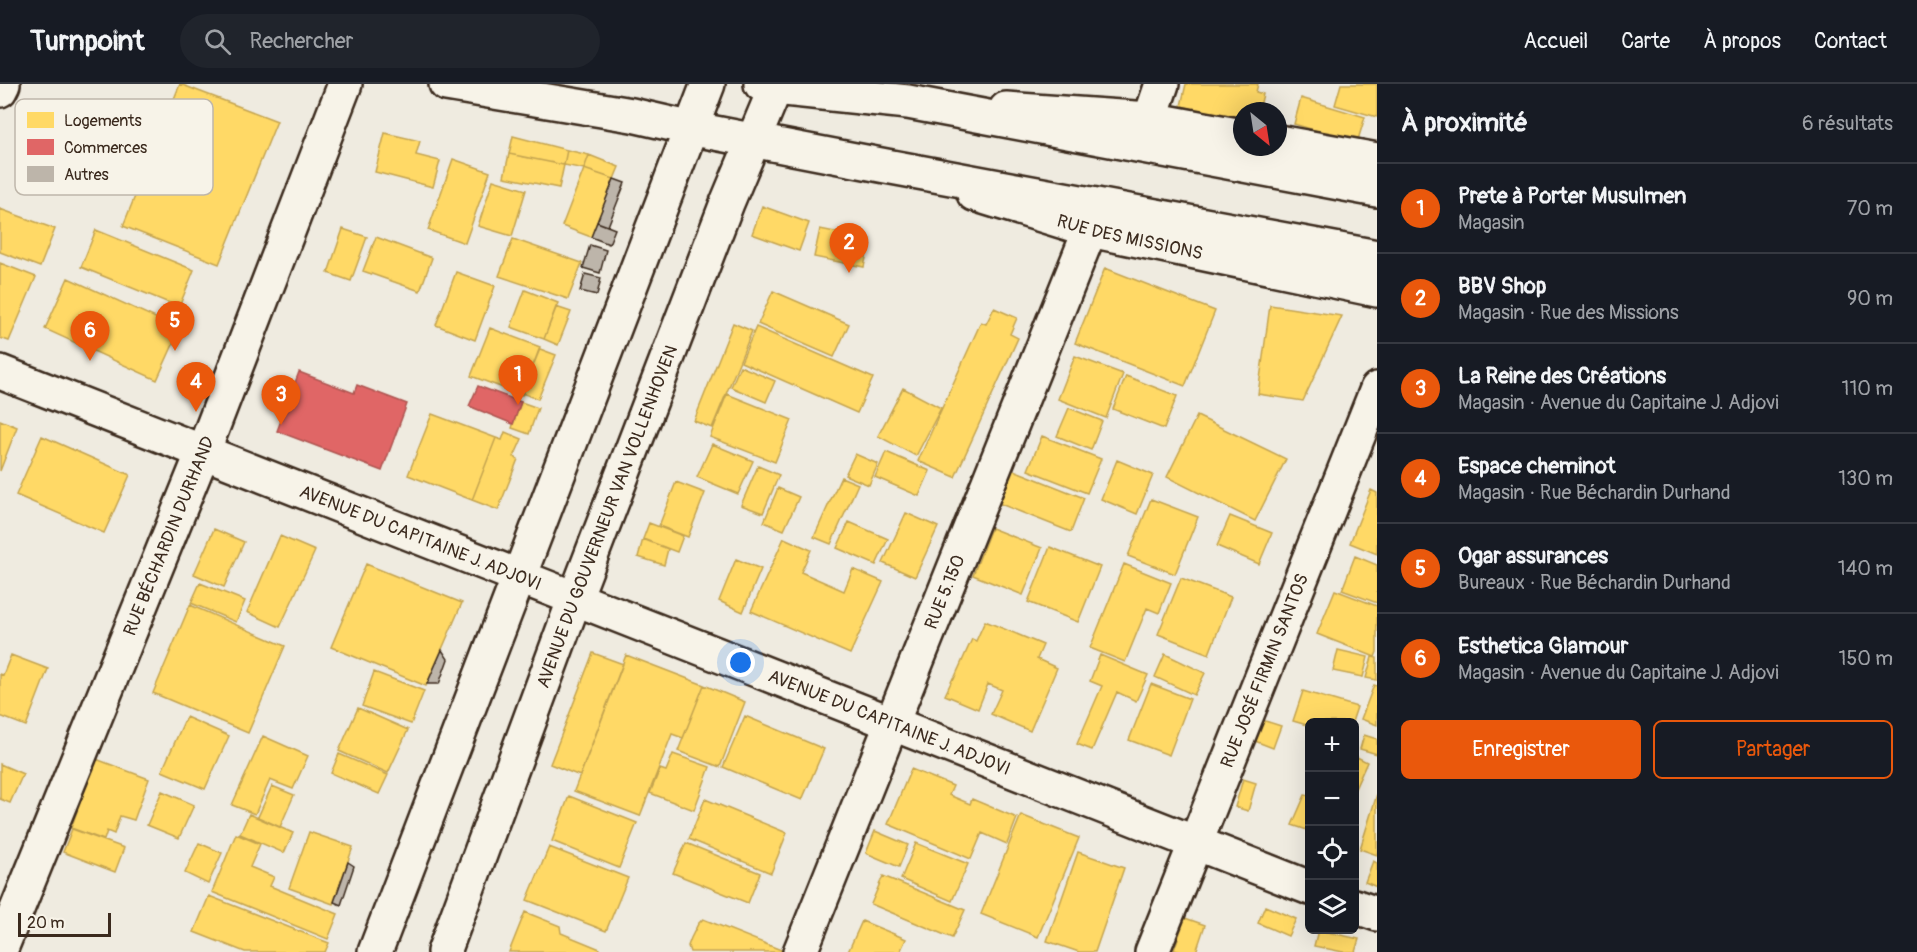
<!DOCTYPE html>
<html lang="fr">
<head>
<meta charset="utf-8">
<style>
  :root { --surface:#171b24; --page:#20242c; --text:#f1f3f6; --muted:#9ea1a6; --line:#363941; --accent:#ea580c }
  body { margin:0; font-family:Pangolin,sans-serif; background:var(--page); color:var(--text) }
  .controls { position:absolute; right:18px; bottom:18px; display:grid; overflow:hidden; border-radius:9px; box-shadow:0 6px 24px #0002 }
  .controls button { width:54px; height:54px; display:grid; place-items:center; padding:0; border:0; border-bottom:2px solid var(--line); background:var(--surface); color:var(--text); font:30px sans-serif }
  .compass { position:absolute; left:1233px; top:18px; width:54px; height:54px; border-radius:50%; background:var(--surface); box-shadow:0 6px 24px #0002; rotate:150deg }
  .scale { position:absolute; left:18px; bottom:15px; width:93px; box-sizing:border-box; padding-left:6px; border:3px solid #3b2a1e; border-top:0; font-size:16px; line-height:21px; white-space:nowrap; color:#3b2a1e; -webkit-text-stroke:4px #f7f3e8; paint-order:stroke }
  .you { position:absolute; left:741px; top:579px; width:21px; height:21px; margin:-15px; border:4px solid #fff; border-radius:50%; background:#1a73e8; box-shadow:0 0 0 9px #1a73e833 }
  .badge { display:grid; place-items:center; width:39px; height:39px; border-radius:50%; background:var(--accent); color:#fff; font-size:20px; font-weight:700 }
  .pin { position:absolute; translate:-50% -50px; filter:drop-shadow(0 2px 3px #0008) }
  .pin::after { content:''; position:absolute; top:32px; width:21px; height:18px; background:inherit; clip-path:polygon(0 0,100% 0,50% 100%) }
  .list { margin:0; padding:0; list-style:none }
  h2 { display:flex; justify-content:space-between; align-items:center; height:78px; margin:0; padding:0 24px; font-size:26px }
  h2 small { font-size:20px; font-weight:400; color:var(--muted) }
  .list li { display:grid; grid-template-columns:39px 1fr auto; gap:18px; align-items:center; box-sizing:border-box; height:90px; padding:0 24px; border-top:2px solid var(--line) }
  .list b { display:block; font-size:22px; white-space:nowrap }
  .list p { margin:0; font-size:20px; white-space:nowrap; color:var(--muted) }
  .list em { font-size:20px; font-style:normal; color:var(--muted) }
  .actions { display:flex; gap:12px; padding:18px 24px }
  .actions a { flex:1; padding:14px 0; border:2px solid var(--accent); border-radius:9px; text-align:center; font-size:21px; color:var(--accent) }
  .actions .main { background:var(--accent); color:#fff }
  .icon { flex:none; width:33px; height:33px; fill:none; stroke:currentColor; stroke-width:2; stroke-linecap:round; stroke-linejoin:round }
  .map { position:relative; flex:none; width:1377px; height:868px; overflow:hidden }
  header { display:flex; align-items:center; gap:36px; box-sizing:border-box; height:84px; padding:0 30px; background:var(--surface); border-bottom:2px solid var(--line) }
  header strong { font-size:28px }
  nav { display:flex; gap:33px; margin-inline-start:auto; font-size:21px }
  .search { width:420px; height:54px; background:var(--page); display:flex; align-items:center; gap:15px; box-sizing:border-box; padding:0 21px; border-radius:33px; color:var(--muted); font-size:22px }
  main { display:flex }
  aside { flex:1; background:var(--surface) }
  .map>svg:first-child { display:block }
  .homes { fill:#ffd966; stroke:#c4a450; stroke-width:1.5 }
  .shops { fill:#e06666; stroke:#ae5450; stroke-width:1.5 }
  .building { fill:#bdb5aa; stroke:#3b2a1e; stroke-width:1.5 }
  .lines { fill:none; stroke-linecap:round; stroke-linejoin:round }
  .minor-casing { stroke:#3b2a1e; stroke-width:38 }
  .major-casing { stroke:#3b2a1e; stroke-width:38 }
  .highway-casing { stroke:#3b2a1e; stroke-width:38 }
  .minor { stroke:#f7f3e8; stroke-width:33 }
  .major { stroke:#f7f3e8; stroke-width:33 }
  .highway { stroke:#f7f3e8; stroke-width:33 }
  .labels { text-anchor:middle; stroke-width:6; stroke-linejoin:round; paint-order:stroke }
  .street-label { font-size:18px; fill:#3b2a1e; stroke:#f7f3e8 }
  .key { fill:#f7f3e8; stroke:#bfb7ab; stroke-width:1.5 }
  .key-label { font-size:16px; fill:#3b2a1e }
</style>
</head>
<body>
<header>
<strong>Turnpoint</strong>
<div class="search"><svg class="icon" aria-label="search" viewBox="0 0 24 24"><circle cx="10" cy="10" r="6"/><path d="M15 15l6 6"/></svg>Rechercher</div>
<nav><a>Accueil</a><a>Carte</a><a>À propos</a><a>Contact</a></nav>
</header>
<main>
<div class="map">
<svg width="1377" height="868" viewBox="0 0 1377 868">
  <rect width="100%" height="100%" fill="#efebe0"/>
  <filter id="ink" filterUnits="userSpaceOnUse"><feTurbulence type="fractalNoise" baseFrequency=".0167" numOctaves="2"/><feDisplacementMap in="SourceGraphic" scale="12" xChannelSelector="R" yChannelSelector="G"/><feConvolveMatrix kernelMatrix="1 2 1 2 8 2 1 2 1" color-interpolation-filters="sRGB"/></filter>
  <g filter="url(#ink)">
    <!-- homes -->
    <path class="homes" d="M180,0l97,37 -58,143 -96,-38z
      M1186,0h72l-2,8 7,2 -4,17h-17v10l-61,-15z
      M1341,0h36v33l-42,-12z
      M1301,14l64,19 -8,26 -63,-19z
      M385,49l35,8 -4,14 24,6 -7,26 -58,-15z
      M513,52l54,14 -3,15 -55,-11z
      M567,66l22,5 -5,14 -20,-4z
      M509,70l55,11 -5,23 -55,-11z
      M589,71l30,12 -5,12 -30,-10z
      M453,75l37,13 -25,71 -37,-13z
      M584,85l30,10 -23,58 -29,-11z
      M493,96l33,10 -14,46 -34,-10z
      M762,122l47,17 -10,28 -47,-17z
      M0,125l55,20 -15,38 -40,-15z
      M343,145l24,8 -16,44 -23,-8z
      M820,145l50,10 -6,28 -50,-10z
      M96,146l98,40 -15,37 -98,-40z
      M376,153l56,21 -12,33 -57,-20z
      M513,155l69,24 -14,36 -69,-23z
      M0,179l36,14 -27,64 -9,-3z
      M1105,184l110,43 -30,75 -110,-43z
      M456,188l39,14 -20,54 -39,-15z
      M68,194l112,51 -23,51 -112,-51z
      M525,206l33,13 -14,36 -33,-12z
      M773,207l76,33 -15,33 -76,-33z
      M1270,221l72,11 -39,85 -45,-7z
      M556,223l15,5 -13,33 -14,-6z
      M994,224l23,10 -7,16 8,4 -63,139 -37,-16 63,-139 5,2z
      M733,239l19,8 -40,97 -18,-7z
      M756,243l117,51 -16,35 -116,-51z
      M490,244l50,19 -18,48 -51,-19z
      M540,265l16,6 -18,44 -16,-6z
      M1075,272l48,18 -17,44 -48,-19z
      M740,282l35,15 -9,21 -35,-15z
      M1126,292l51,20 -13,33 -51,-20z
      M903,304l38,20 -25,48 -38,-20z
      M727,310l65,26 -17,42 -65,-25z
      M521,318l17,6 -9,26 -17,-6z
      M1069,324l33,13 -11,29 -34,-14z
      M432,330l64,24 -24,62 -64,-25z
      M1197,332l89,43 -31,62 -88,-44z
      M0,336l17,7 -17,44z
      M505,348l17,7 -8,18 4,2 -20,51 -26,-10 24,-62 6,2z
      M42,352l88,39 -26,58 -88,-38z
      M1042,352l59,23 -14,34 -59,-23z
      M712,360l41,17 -15,33 -41,-17z
      M886,368l44,19 -11,25 -44,-19z
      M855,370l23,10 -9,21 -24,-10z
      M1117,376l36,15 -16,39 -36,-15z
      M758,382l21,9 -16,38 -22,-8z
      M1011,385l73,29 -13,34 -73,-29z
      M841,393l17,7 -27,60 -17,-7z
      M676,398l29,11 -17,44 -29,-11z
      M778,404l21,9 -15,33 -20,-8z
      M1371,406l6,3v61l-27,-11z
      M1151,415l47,18 -23,57 -47,-18z
      M906,429l32,14 -23,50 -32,-14z
      M1230,432l42,17 -13,31 -42,-18z
      M849,438l39,17 -12,26 -39,-17z
      M649,439l34,13 -6,16 -34,-13z
      M991,444l51,20 -19,47 -50,-20z
      M214,445l30,13 -20,45 -30,-13z
      M280,452l35,15 -35,76 -33,-15z
      M784,454l27,12 -10,22 43,19 9,-22 30,13 -33,72 -99,-43z
      M643,455l25,10 -4,16 -26,-8z
      M1050,463l50,20 -22,55 -50,-20z
      M1355,472l22,9v38l-35,-13z
      M736,475l25,10 -18,43 -24,-11z
      M366,480l96,39 -36,83 -95,-39z
      M1124,480l47,19 -12,30 -12,-5 -22,54 -35,-14z
      M1181,494l50,19 -22,57 -51,-20z
      M200,499l45,18 -9,21 -45,-19z
      M1335,506l42,16v46l-2,5 -58,-23z
      M190,521l95,41 -37,87 -95,-40z
      M985,537l58,24 -6,14 20,9 -27,63 -39,-17 11,-24 -14,-6 -10,25 -33,-14 8,-17 1,1 18,-40 4,2z
      M1338,566l30,7 -5,20 -30,-6z
      M593,569l30,11 -43,112 -30,-12z
      M1165,570l40,19 -11,22 -39,-18z
      M11,571l37,14 -22,57 -26,-10v-42l3,1z
      M626,571l78,30 -21,53 -11,-4 -32,82 -66,-25z
      M1100,571l48,20 -12,26 -19,-9 -25,58 -15,-6 25,-58 -12,-5z
      M1372,573l5,1v22l-11,-2z
      M374,588l50,19 -13,33 -49,-18z
      M1151,600l39,15 -21,56 -40,-15z
      M704,601l41,17 -25,65 -42,-16z
      M1374,601l3,1v39l-16,-6z
      M1303,607l54,16 -5,15h-42v4l-17,-5z
      M358,624l50,22 -20,43 -49,-22z
      M745,632l79,33 -22,51 -79,-33z
      M186,633l43,19 -24,53 -43,-18z
      M1262,636l19,6 -8,22 -18,-7z
      M1364,651l13,4v15l-17,-5z
      M263,652l45,20 -15,33 -23,-9 -15,34 -23,-9z
      M339,670l49,21 -9,19 -48,-21z
      M673,670l37,13 -16,43 -44,-17 10,-24 6,2z
      M1357,673l10,5 -13,29v-29z
      M96,675l53,20 -15,41 -14,-4 -6,18 -7,-3 -3,9 -33,-12z
      M0,680l23,10 -13,29 -10,-4z
      M911,685l42,17 -4,9 21,9 2,-5 45,19 -10,26 -25,-11 -11,26 -83,-35z
      M1243,695l13,4 -8,28 -13,-4z
      M272,702l22,9 -14,32 -22,-10z
      M162,707l32,14 -15,33 -32,-13z
      M1377,710v61l-17,-6z
      M1305,711l5,1v35l-18,-6z
      M569,712l68,27 -18,45 -67,-27z
      M705,715l82,34 -16,40 -82,-34z
      M249,730l44,19 -9,20 -44,-19z
      M1021,731l58,23 -41,99 -57,-23z
      M72,745l52,19 -9,24 -52,-20z
      M875,747l33,14 -9,22 -33,-14z
      M309,748l44,15 -20,57 -44,-16z
      M236,750l24,10 -10,23 24,10 -4,9 68,28 -10,25 -116,-47z
      M199,759l23,10 -14,31 -23,-11z
      M686,759l74,30 -12,30 -75,-30z
      M916,759l52,21 -16,37 -51,-22z
      M549,763l79,31 -22,53 -79,-31z
      M1078,768l46,16 -29,84h-16l-32,-11z
      M1373,777l4,2v24l-12,-5z
      M883,792l82,34 -13,28 -81,-34z
      M209,812l120,47 -4,9h-80l-51,-20z
      M1265,822l31,13 -8,17 -30,-13z
      M525,828l35,14 1,7 39,16 -1,3h-90z
      M1185,834l20,7 -9,27h-15l-7,-2z
      M703,835l83,33h-96l-2,-6 3,-8 7,-14z
      M862,837l44,18 -6,13h-52z
      M1318,846l41,9 -4,13h-12l-29,-6z"/>
    <!-- shops -->
    <path class="shops" d="M299,288l55,21 3,-8 50,19 -25,67 -105,-40z
      M478,302l43,16 -8,22 -44,-18z"/>
    <!-- building -->
    <path class="building" d="M614,95l11,4 -17,43 -11,-4z
      M597,138l18,7 -6,15 -18,-7z
      M590,161l16,5 -6,23 -17,-5z
      M585,190l16,4 -4,17 -17,-4z
      M442,566l6,9 -9,25h-12z
      M348,778l6,4 -13,39 -7,-3z"/>
    <g class="lines">
      <defs>
        <g id="minor">
          <path d="M0,6l3,-6"/>
          <path d="M1006,25l144,10 92,17"/>
          <path d="M1150,35l12,-35"/>
          <path d="M1278,58l99,18"/>
          <path id="s1" d="M974,110l116,36 287,60"/>
          <path id="s2" d="M0,288l1310,516"/>
          <path d="M1354,822l23,8"/>
          <path id="s3" d="M0,867l203,-499 142,-368"/>
          <path id="s4" d="M800,868l290,-722"/>
          <path id="s5" d="M1152,868l225,-563"/>
        </g>
        <g id="major">
          <path d="M375,868l333,-868"/>
          <path id="s6" d="M444,868l131,-354 152,-395 50,-119"/>
        </g>
        <path id="highway" d="M446,0l186,31 57,13 197,38 491,91
          M761,0l14,4 133,14 469,88"/>
      </defs>
      <!-- minor casing -->
      <use href="#minor" class="minor-casing"/>
      <!-- major casing -->
      <use href="#major" class="major-casing"/>
      <!-- highway casing -->
      <use href="#highway" class="highway-casing"/>
      <!-- minor -->
      <use href="#minor" class="minor"/>
      <!-- major -->
      <use href="#major" class="major"/>
      <!-- highway -->
      <use href="#highway" class="highway"/>
    </g>
  </g>
  <g class="labels">
    <!-- street labels -->
    <g class="street-label">
      <text dy="6" stroke="none"><textPath href="#s1" startOffset="162">RUE DES MISSIONS</textPath></text>
      <text dy="6" stroke="none"><textPath href="#s6" startOffset="465">AVENUE DU GOUVERNEUR VAN VOLLENHOVEN</textPath></text>
      <text dy="6" stroke="none"><textPath href="#s3" startOffset="448">RUE BÉCHARDIN DURHAND</textPath></text>
      <text dy="6" stroke="none"><textPath href="#s2" startOffset="452">AVENUE DU CAPITAINE J. ADJOVI</textPath></text>
      <text dy="6" stroke="none"><textPath href="#s4" startOffset="388">RUE 5.150</textPath></text>
      <text dy="6" stroke="none"><textPath href="#s5" startOffset="303">RUE JOSÉ FIRMIN SANTOS</textPath></text>
      <text dy="6" stroke="none"><textPath href="#s2" startOffset="956">AVENUE DU CAPITAINE J. ADJOVI</textPath></text>
    </g>
  </g>
  <!-- legend -->
  <rect x="15" y="15" width="198" height="96" rx="9" class="key"/>
  <rect x="27" y="28" width="27" height="16" fill="#ffd966"/>
  <rect x="27" y="55" width="27" height="16" fill="#e06666"/>
  <rect x="27" y="82" width="27" height="16" fill="#bdb5aa"/>
  <g class="key-label">
    <text x="64" y="42">Logements</text>
    <text x="64" y="69">Commerces</text>
    <text x="64" y="96">Autres</text>
  </g>
</svg>
<div class="controls">
<button>+</button>
<button>−</button>
<button><svg class="icon" aria-label="locate" viewBox="0 0 24 24"><circle cx="12" cy="12" r="6"/><path d="M12 2v4M12 18v4M2 12h4M18 12h4"/></svg></button>
<button><svg class="icon" aria-label="layers" viewBox="0 0 24 24"><path d="M12 4l9 5-9 5-9-5zM3 14l9 5 9-5"/></svg></button>
</div>
<svg class="compass" viewBox="-18 -18 36 36"><path d="M0-13l5 13h-10z" fill="#e53935"/><path d="M0 13l5-13h-10z" fill="#9ea1a6"/></svg>
<div class="scale">20 m</div>
<div class="you"></div>
<div class="pin badge" style="left:518px;top:321px">1</div>
<div class="pin badge" style="left:849px;top:189px">2</div>
<div class="pin badge" style="left:281px;top:341px">3</div>
<div class="pin badge" style="left:196px;top:328px">4</div>
<div class="pin badge" style="left:175px;top:267px">5</div>
<div class="pin badge" style="left:90px;top:277px">6</div>
</div>
<aside>
<h2>À proximité<small>6 résultats</small></h2>
<ul class="list">
<li><span class="badge">1</span><div><b>Prete à Porter Musulmen</b><p>Magasin</p></div><em>70 m</em></li>
<li><span class="badge">2</span><div><b>BBV Shop</b><p>Magasin · Rue des Missions</p></div><em>90 m</em></li>
<li><span class="badge">3</span><div><b>La Reine des Créations</b><p>Magasin · Avenue du Capitaine J. Adjovi</p></div><em>110 m</em></li>
<li><span class="badge">4</span><div><b>Espace cheminot</b><p>Magasin · Rue Béchardin Durhand</p></div><em>130 m</em></li>
<li><span class="badge">5</span><div><b>Ogar assurances</b><p>Bureaux · Rue Béchardin Durhand</p></div><em>140 m</em></li>
<li><span class="badge">6</span><div><b>Esthetica Glamour</b><p>Magasin · Avenue du Capitaine J. Adjovi</p></div><em>150 m</em></li>
</ul>
<div class="actions"><a class="main">Enregistrer</a><a>Partager</a></div>
</aside>
</main>
</body>
</html>
